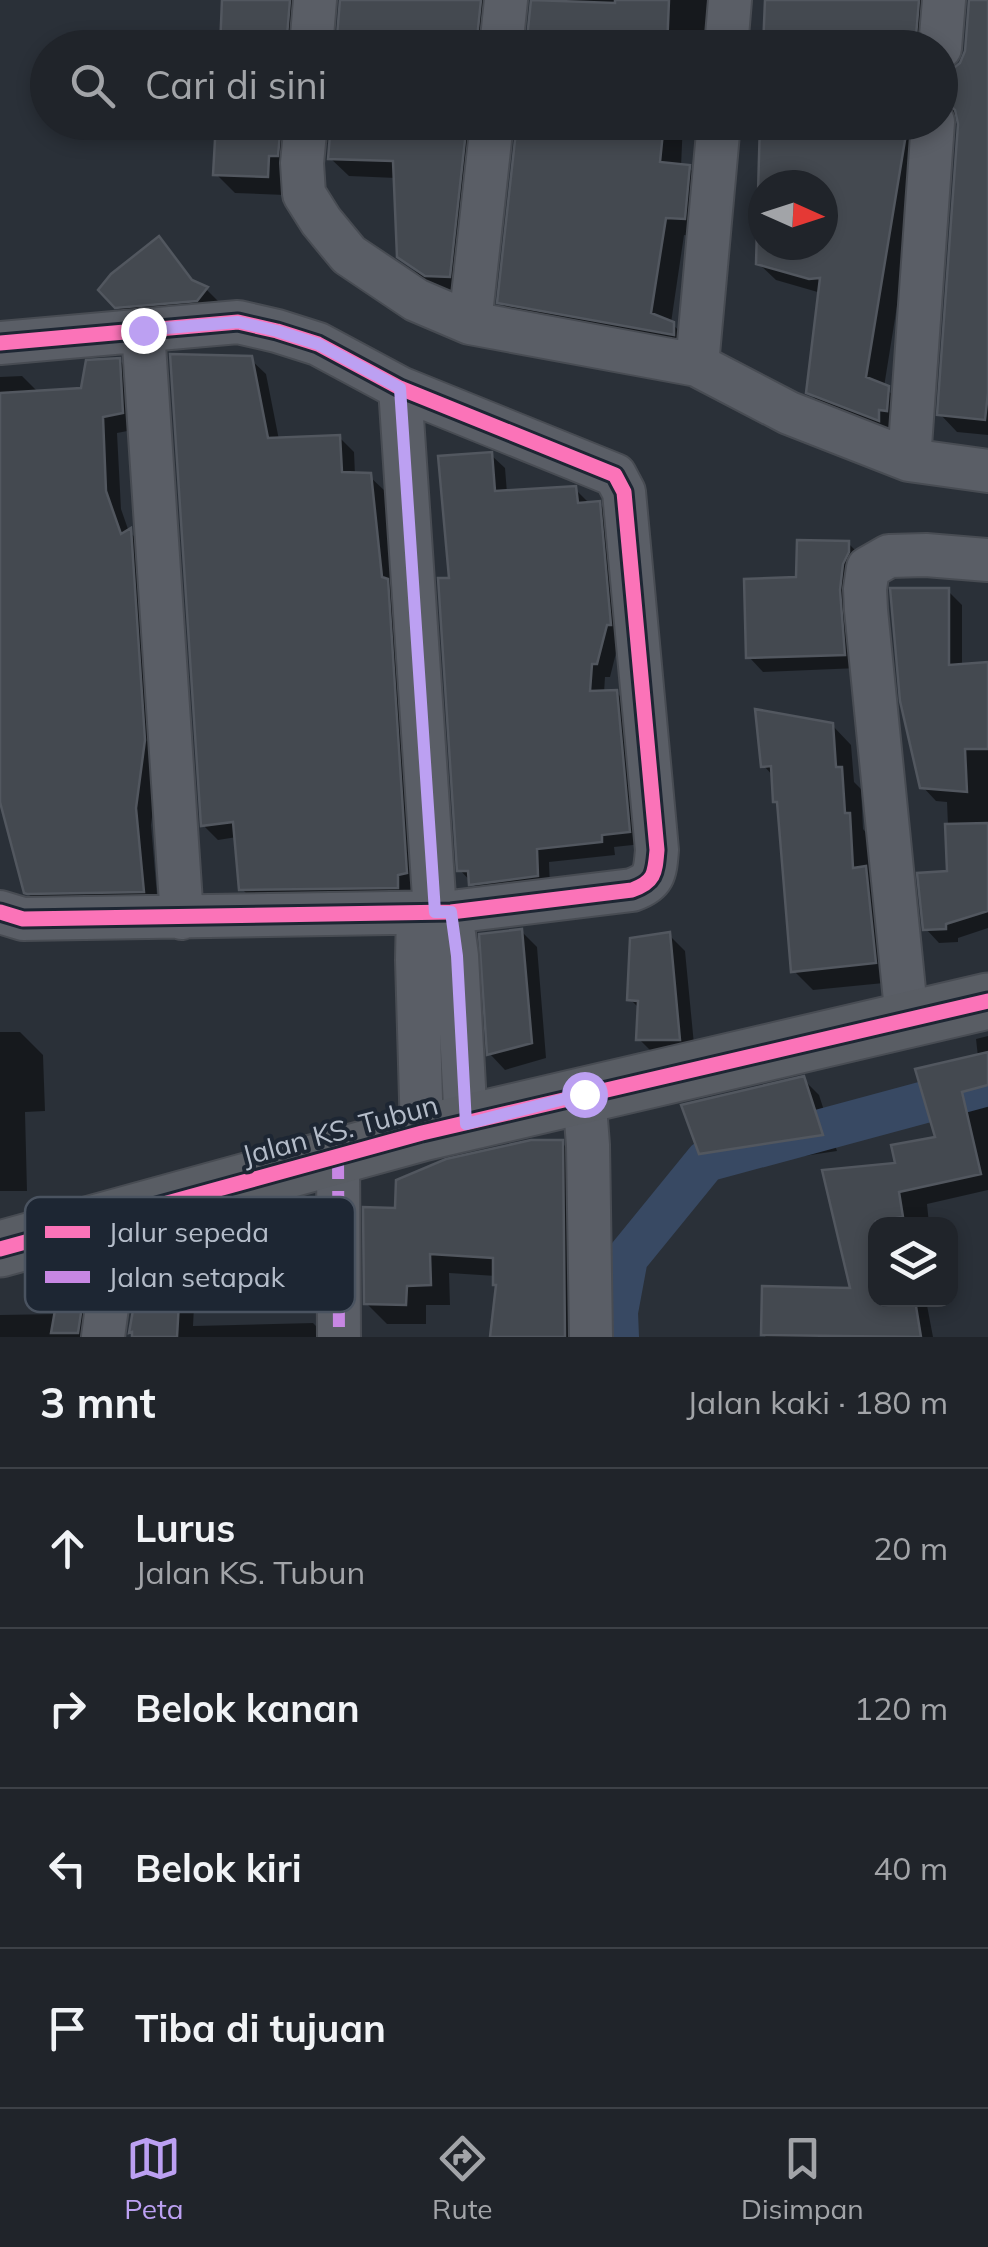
<!DOCTYPE html>
<html lang="id">
<head>
<meta charset="utf-8">
<style>
  :root { --surface:#20242a; --page:#282c32; --text:#f1f3f6; --muted:#a2a4a8; --line:#3d4147; --accent:#bca0f2 }
  body { margin:0; font-family:Mulish,sans-serif; background:var(--page); color:var(--text) }
  .controls { position:absolute; right:30px; bottom:30px; display:grid; overflow:hidden; border-radius:20px; box-shadow:0 5px 15px #0003 }
  .controls button { width:90px; height:90px; display:grid; place-items:center; padding:0; border:0; border-bottom:2px solid var(--line); background:var(--surface); color:var(--text); font:50px sans-serif }
  .compass { position:absolute; left:748px; top:170px; width:90px; height:90px; border-radius:50%; background:var(--surface); box-shadow:0 5px 15px #0003; rotate:93deg }
  .stop { position:absolute; width:30px; height:30px; margin:-22px; border:8px solid #bca0f2; border-radius:50%; background:#fff }
  .stop.end { background:#bca0f2; border-color:#fff; box-shadow:0 2px 10px #0008 }
  .list { margin:0; padding:0; list-style:none }
  h2 { display:flex; justify-content:space-between; align-items:center; height:130px; margin:0; padding:0 40px; font-size:42px }
  h2 small { font-size:32px; font-weight:400; color:var(--muted) }
  .list li { display:grid; grid-template-columns:65px 1fr auto; gap:30px; align-items:center; box-sizing:border-box; height:160px; padding:0 40px; border-top:2px solid var(--line) }
  .list b { display:block; font-size:38px; white-space:nowrap }
  .list p { margin:0; font-size:32px; white-space:nowrap; color:var(--muted) }
  .list em { font-size:32px; font-style:normal; color:var(--muted) }
  .icon { flex:none; width:55px; height:55px; fill:none; stroke:currentColor; stroke-width:2; stroke-linecap:round; stroke-linejoin:round }
  .map { position:relative; flex:none; width:988px; height:1337px; overflow:hidden }
  .search { position:absolute; background:var(--surface); box-shadow:0 5px 15px #0003; left:30px; right:30px; top:30px; height:110px; display:flex; align-items:center; gap:25px; box-sizing:border-box; padding:0 35px; border-radius:55px; color:var(--muted); font-size:38px }
  .sheet { height:770px; background:var(--surface) }
  nav { display:flex; justify-content:space-around; align-items:center; box-sizing:border-box; height:140px; border-top:2px solid var(--line); background:var(--surface); font-size:28px; color:var(--muted) }
  nav a { display:grid; justify-items:center; gap:5px }
  nav .on { color:var(--accent) }
  .map>svg:first-child { display:block }
  .shadow { fill:#0007; fill-rule:evenodd }
  .lines { fill:none; stroke-linecap:round; stroke-linejoin:round }
  .canal { stroke:#384963; stroke-width:42 }
  .building { fill:#444950; stroke:#52575f; stroke-width:2.5; fill-rule:evenodd }
  .street-casing { stroke:#484c53; stroke-width:46 }
  .secondary-casing { stroke:#484c53; stroke-width:59 }
  .street { stroke:#5a5e66; stroke-width:42 }
  .secondary { stroke:#595d64; stroke-width:55 }
  .quiet { stroke:#c787e3; stroke-width:12; stroke-dasharray:25 12; stroke-linecap:butt }
  .cycleway-casing { stroke:#1d2633; stroke-width:21 }
  .cycleway { stroke:#fb73b8; stroke-width:15 }
  .route { stroke:#bca0f2; stroke-width:12 }
  .labels { text-anchor:middle; stroke-width:8; stroke-linejoin:round; paint-order:stroke }
  .street-label { font-size:28px; fill:#b4bcc9; stroke:#1d2633 }
  .key { fill:#1d2633; stroke:#4a5360; stroke-width:2.5 }
  .key-label { font-size:28px; fill:#b4bcc9 }
</style>
</head>
<body>
<div class="map">
<svg width="988" height="1337" viewBox="0 0 988 1337">
  <rect width="100%" height="100%" fill="#2a3038"/>
  <!-- shadow -->
  <path class="shadow" d="M225,0h93l-13,48h-83z
    M342,0h167l-13,48h-157z
    M533,0h188l-6,48h-186z
    M767,0h176l-10,48h-167z
    M971,0h17v435l-31,-3 -17,-18 20,-290 -2,-9 -18,1v-41l11,-2 11,-8 5,-14z
    M219,122h90l-24,73 -50,-2 -19,-19z
    M333,122h161l-26,172h-22l-27,-19 -19,-19 -4,-78 -47,-2 -19,-18z
    M519,122h164l-2,45 8,1 19,18 -5,51 -19,-2 -13,88 21,20 -173,-23 -19,-18z
    M763,122h169l-8,16 -40,249 21,19 -10,30 -69,-27 -18,-17 13,-99 -45,-13 -18,-17zM763,185h60v60h-60z
    M159,239l37,46 10,4 13,13 -9,11 -80,7 -29,-30z
    M250,359l16,15 13,66 60,-3 15,15 1,23 14,1 16,15 36,397 -9,1v13l-155,2 -15,-15 -5,-52 -19,3 -15,-15z
    M119,360l16,16 3,53 -21,4 4,76 8,23 17,14 14,211 -9,68 7,82 -115,1 -17,-16 -26,-99v-416l22,-1 17,17 44,-3z
    M491,455l14,13 2,25 68,-4 13,13 11,1 13,14 8,120 -10,40h-5l-1,16 12,-1 14,14 12,138 -28,3 1,8 -66,7 1,27 -65,8 -25,-27 -8,-289z
    M848,543l15,15 -4,110 -96,4 -14,-15 49,-78z
    M948,591l14,14v61l26,-2v264l-30,10v4l-19,1 -13,-14 24,-56 -3,-71 -11,-1 -14,-15z
    M832,725l19,20 3,37 7,7 2,40 5,6 2,39 15,14 9,94 -81,8 -19,-19 -14,-165 -5,-5 -1,-24 -10,-11z
    M521,931l16,16 9,111 -41,12 -15,-16z
    M669,935l16,16 10,104 -41,-1 -15,-15 1,-30 -10,-10z
    M0,1032h20l23,23 2,56 -20,1 2,79h-27z
    M988,1036v154l-61,14 2,20h-53v76h50l7,37h-167l-3,-3 90,-44 -28,-118 73,-7 41,-26 39,-82 -2,-18z
    M803,1079l16,16 18,56 -120,18 -16,-16z
    M561,1142l21,21 3,174h-93l6,-51 -2,-10 -47,-3 1,32h-24v19h-39l-21,-21 31,-93z
    M181,1251l15,16 -3,59 120,-3 14,14h-196l7,-43z
    M83,1296l15,15 -4,26h-94v-22l57,-1z"/>
  <g class="lines">
    <!-- canal -->
    <path class="canal" d="M618,1337l-1,-25 10,-54 79,-97 282,-76"/>
  </g>
  <!-- building -->
  <path class="building" d="M222,0h68l-4,48h-66z
    M340,0h141l-5,48h-140z
    M531,0l84,3v-3h54l-2,48h-141z
    M765,0h154l-4,48h-152z
    M969,0h19v393l-3,27 -48,-5 21,-291 -3,-14 -13,-10 2,-28 7,-2 9,-7 5,-12z
    M216,122h65l-3,34h-9l-1,21 -55,-2z
    M331,122h136l-17,155 -25,-1 -28,-19 -4,-96 -65,-2z
    M517,122h147l-4,40 30,3 -5,54 -19,-1 -15,95 23,9v13l-177,-32z
    M760,122h148l-42,255 23,9 -2,25 -8,-1v11l-73,-28 14,-115 -11,1 -53,-15zM763,185h60v60h-60z
    M159,236l33,44 16,7 -11,14 -82,7 -17,-18 13,-16z
    M170,354l82,2 16,82 72,-3 2,37 29,1 11,104 6,2 19,294 -9,2v13l-159,2 -6,-68 -32,4z
    M120,358l3,55 -20,4 3,74 15,43 10,-6 14,212 -9,68 8,84 -117,2 -3,-1 -24,-91v-409l81,-5 5,-28z
    M492,452l3,39 81,-5 2,17 22,-2 11,124h-4l-10,39h-5l-2,27 27,-1 13,142 -28,3v7l-65,7 1,27 -69,9 -1,-14h-11l-19,-293h11l-11,-122z
    M797,540l52,1v11l-6,12 -3,26 5,65 -99,3 -2,-79 52,-2z
    M890,588h59v77l39,-3v87h-23l2,43 -47,-4 -20,-87z
    M755,709l78,14 3,44h6l3,46h5l3,55 13,-2 10,97 -85,9 -14,-170h-4l-2,-36 -10,1z
    M988,823v88l-42,13v5l-23,1 -6,-57 30,-2 -2,-47z
    M522,929l10,114 -45,12 -8,-121z
    M670,932l10,108h-44l2,-39 -11,-1 3,-62z
    M988,1052v33l-26,7 19,82 -82,18 4,25 -27,4v79h39l6,37 -160,-2 1,-49 88,2 -28,-118 73,-7 -4,-18 44,-8 -20,-68z
    M804,1076l19,59 -124,19 -18,-49z
    M531,1140h32l2,197h-75l6,-52h-3v-27l-63,-4 1,31 -24,1 -1,19 -42,-1 -1,-97 32,1 1,-28 50,-21z
    M140,1248l42,1 -5,88h-45v-5l-3,1 7,-40z
    M58,1293h26l-6,40h-27z"/>
  <g class="lines">
    <defs>
      <path id="street" d="M311,48l4,-48
        M501,48l5,-48
        M726,48l4,-48
        M940,48l4,-48
        M306,122l-4,41 2,31 17,27 28,34 67,45 54,23 227,42 92,48 120,47 79,11
        M470,323l22,-201
        M143,330l39,588
        M0,343l238,-21 39,9 41,13 82,44 215,87 9,17 33,358c-2,23 -2,32 -25,40l-181,22 -428,7 -23,-7
        M697,365l22,-243
        M400,388l35,524
        M909,460l24,-338
        M418,912l-1,48 5,173
        M451,912l6,44 9,168
        M907,1020l-41,-410 -1,-21 3,-21 21,-12 37,-1 62,5
        M584,1094l4,51 3,192
        M338,1154l1,183
        M103,1337l16,-121"/>
      <path id="secondary" d="M0,1249l422,-116 566,-132"/>
    </defs>
    <!-- street casing -->
    <use href="#street" class="street-casing"/>
    <!-- secondary casing -->
    <use href="#secondary" class="secondary-casing"/>
    <!-- street -->
    <use href="#street" class="street"/>
    <!-- secondary -->
    <use href="#secondary" class="secondary"/>
    <!-- quiet -->
    <path class="quiet" d="M338,1154l1,183"/>
    <defs>
      <path id="cycleway" d="M0,343l238,-21 39,9 41,13 82,44 215,87 9,17 33,358c-2,23 -2,32 -25,40l-181,22 -428,7 -23,-7
        M0,1249l422,-116 566,-132"/>
    </defs>
    <!-- cycleway casing -->
    <use href="#cycleway" class="cycleway-casing"/>
    <!-- cycleway -->
    <use href="#cycleway" class="cycleway"/>
  </g>
  <g class="lines">
    <!-- route -->
    <path class="route" d="M143,330l95,-8 39,9 41,13 82,44 35,524h16l6,44 9,168 118,-30"/>
  </g>
  <g class="labels">
    <!-- street labels -->
    <g class="street-label">
      <text transform="translate(340 1130) rotate(-15)" y="10">Jalan KS. Tubun</text>
    </g>
  </g>
  <!-- legend -->
  <rect x="25" y="1197" width="330" height="115" rx="15" class="key"/>
  <rect x="45" y="1226" width="45" height="12" fill="#fb73b8"/>
  <rect x="45" y="1271" width="45" height="12" fill="#c787e3"/>
  <g class="key-label">
    <text x="108" y="1242">Jalur sepeda</text>
    <text x="108" y="1287">Jalan setapak</text>
  </g>
</svg>
<div class="controls">
<button><svg class="icon" aria-label="layers" viewBox="0 0 24 24"><path d="M12 4l9 5-9 5-9-5zM3 14l9 5 9-5"/></svg></button>
</div>
<svg class="compass" viewBox="-18 -18 36 36"><path d="M0-13l5 13h-10z" fill="#e53935"/><path d="M0 13l5-13h-10z" fill="#a2a4a8"/></svg>
<div class="stop" style="left:584px;top:1094px"></div>
<div class="stop end" style="left:143px;top:330px"></div>
<div class="search"><svg class="icon" aria-label="search" viewBox="0 0 24 24"><circle cx="10" cy="10" r="6"/><path d="M15 15l6 6"/></svg>Cari di sini</div>
</div>
<section class="sheet">
<h2>3 mnt<small>Jalan kaki · 180 m</small></h2>
<ul class="list">
<li><svg class="icon" aria-label="ahead" viewBox="0 0 24 24"><path d="M12 20V5M6 11l6-6 6 6"/></svg><div><b>Lurus</b><p>Jalan KS. Tubun</p></div><em>20 m</em></li>
<li><svg class="icon" aria-label="right" viewBox="0 0 24 24"><path d="M7 20v-9h11M14 6l5 5-5 5"/></svg><div><b>Belok kanan</b></div><em>120 m</em></li>
<li><svg class="icon" aria-label="left" viewBox="0 0 24 24"><path d="M17 20v-9H6M10 6l-5 5 5 5"/></svg><div><b>Belok kiri</b></div><em>40 m</em></li>
<li><svg class="icon" aria-label="arrive" viewBox="0 0 24 24"><path d="M6 21V4h12l-3 4 3 4H6"/></svg><div><b>Tiba di tujuan</b></div></li>
</ul>
</section>
<nav>
<a class="on"><svg class="icon" aria-label="map" viewBox="0 0 24 24"><path d="M3 6l6-2 6 2 6-2v14l-6 2-6-2-6 2zM9 4v14M15 6v14"/></svg>Peta</a>
<a><svg class="icon" aria-label="directions" viewBox="0 0 24 24"><path d="M12 3l9 9-9 9-9-9zM9 14v-3h6M13 9l2 2-2 2"/></svg>Rute</a>
<a><svg class="icon" aria-label="saved" viewBox="0 0 24 24"><path d="M7 4h10v16l-5-4-5 4z"/></svg>Disimpan</a>
</nav>
</body>
</html>
